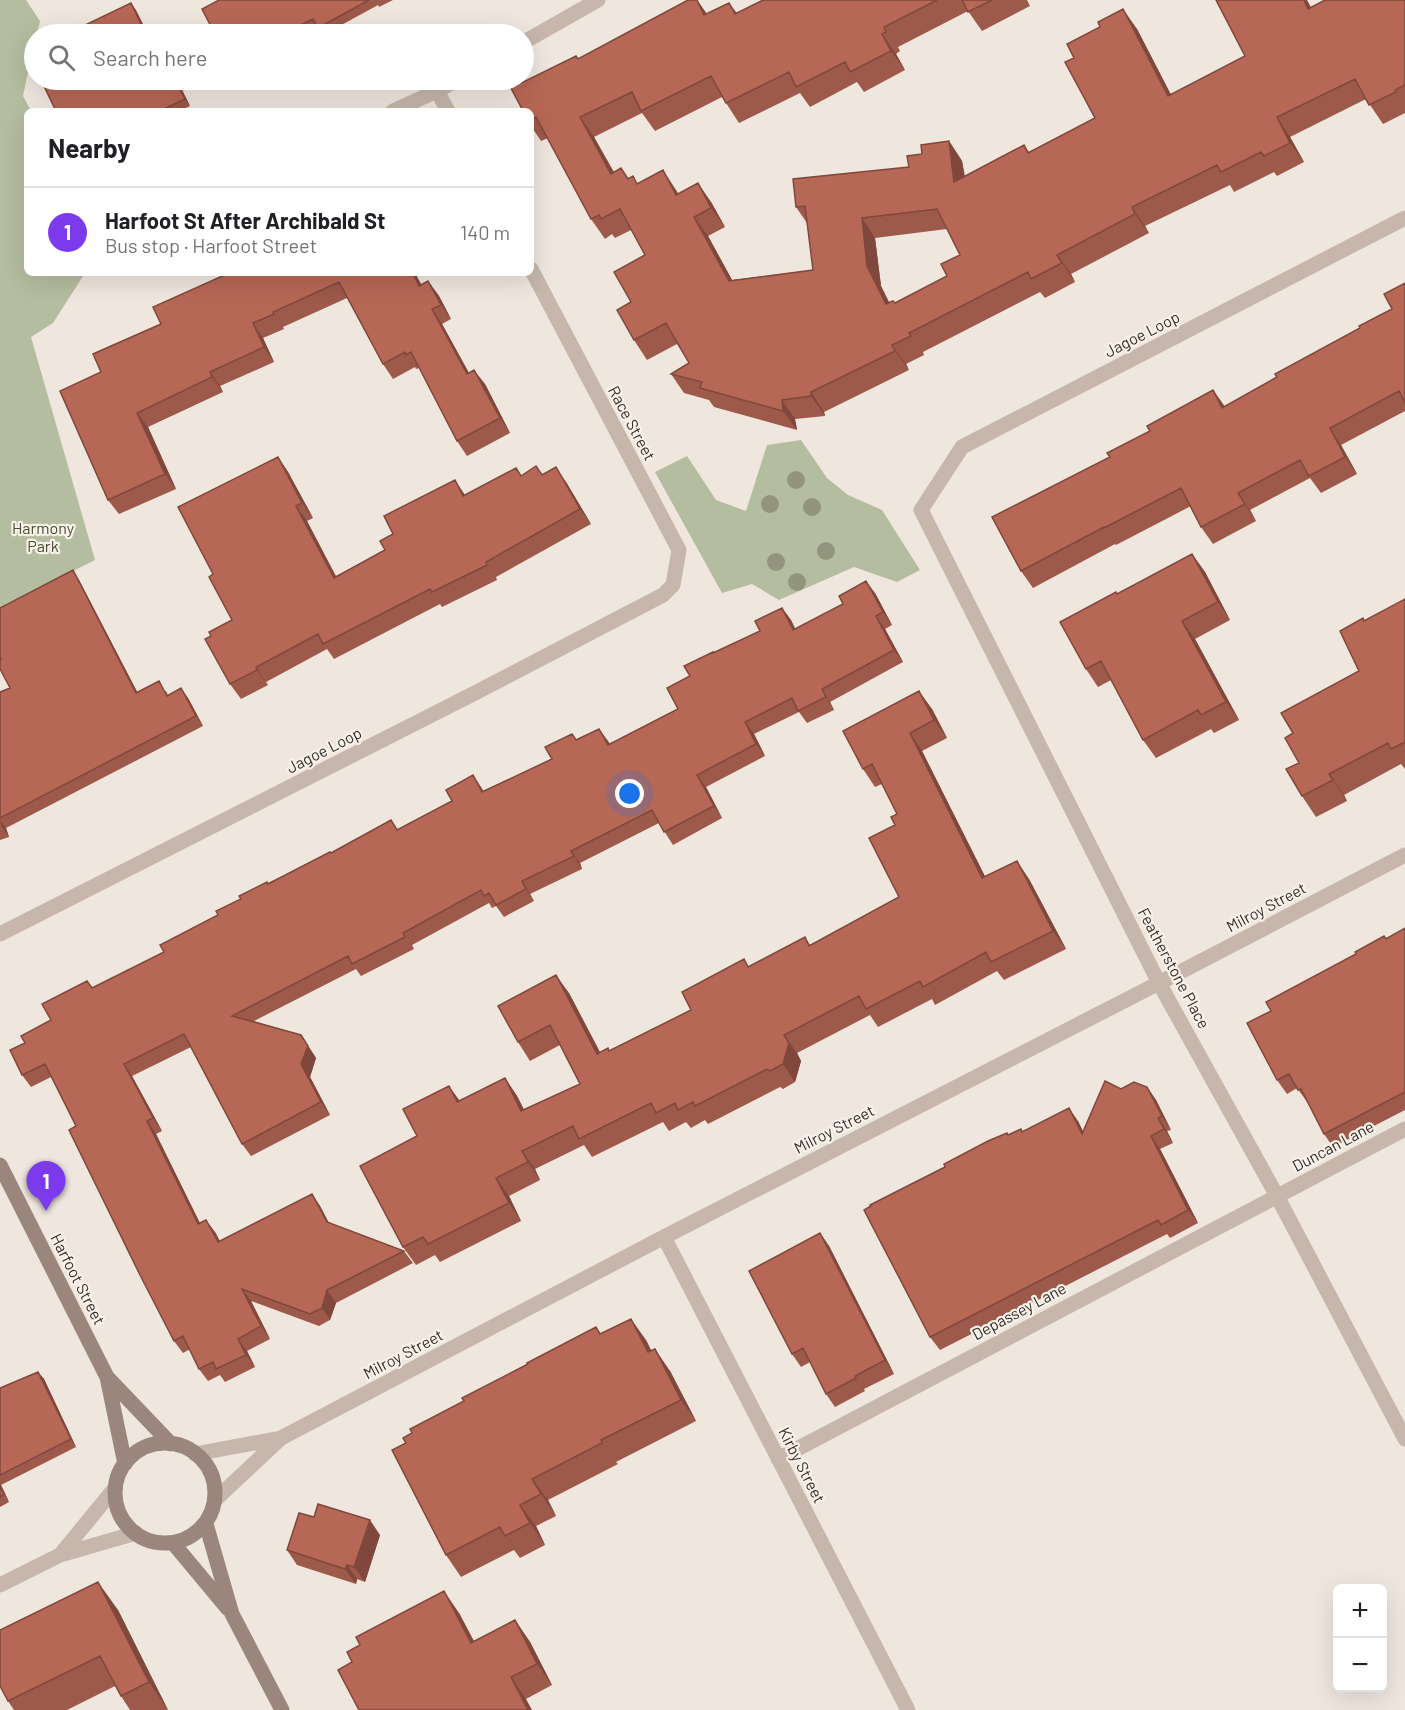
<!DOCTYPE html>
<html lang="en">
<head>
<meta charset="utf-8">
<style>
  :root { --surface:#fff; --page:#f6f6f6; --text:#202124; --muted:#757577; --line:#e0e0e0; --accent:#7c3aed }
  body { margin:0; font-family:Barlow,sans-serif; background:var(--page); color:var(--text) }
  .controls { position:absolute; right:18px; bottom:18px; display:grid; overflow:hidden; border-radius:9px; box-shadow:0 6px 24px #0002 }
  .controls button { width:54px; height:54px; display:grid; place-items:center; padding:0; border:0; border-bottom:2px solid var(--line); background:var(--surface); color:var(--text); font:30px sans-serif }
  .you { position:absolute; left:630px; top:794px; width:21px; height:21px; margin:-15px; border:4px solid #fff; border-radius:50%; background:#1a73e8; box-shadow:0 0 0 9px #1a73e833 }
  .badge { display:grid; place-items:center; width:39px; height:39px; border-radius:50%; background:var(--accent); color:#fff; font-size:20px; font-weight:700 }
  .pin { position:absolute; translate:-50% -50px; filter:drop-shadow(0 2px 3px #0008) }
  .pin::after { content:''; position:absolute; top:32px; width:21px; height:18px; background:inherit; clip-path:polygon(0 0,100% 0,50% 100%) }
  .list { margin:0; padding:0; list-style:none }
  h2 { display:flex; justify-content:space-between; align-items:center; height:78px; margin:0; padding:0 24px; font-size:26px }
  h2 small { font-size:20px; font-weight:400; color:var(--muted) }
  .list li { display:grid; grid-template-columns:39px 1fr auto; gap:18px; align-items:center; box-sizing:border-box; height:90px; padding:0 24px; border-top:2px solid var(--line) }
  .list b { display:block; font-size:22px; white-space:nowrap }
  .list p { margin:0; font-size:20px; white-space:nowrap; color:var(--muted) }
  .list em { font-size:20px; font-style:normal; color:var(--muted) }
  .icon { flex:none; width:33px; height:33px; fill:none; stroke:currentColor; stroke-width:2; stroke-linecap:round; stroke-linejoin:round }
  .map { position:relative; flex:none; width:1405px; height:1710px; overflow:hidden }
  .search { position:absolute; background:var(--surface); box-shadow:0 6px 24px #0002; left:24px; top:24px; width:510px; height:66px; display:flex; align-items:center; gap:15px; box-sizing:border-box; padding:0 21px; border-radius:33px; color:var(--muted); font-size:22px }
  .panel { position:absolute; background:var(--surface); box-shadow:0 6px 24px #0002; left:24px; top:108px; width:510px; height:168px; border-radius:9px }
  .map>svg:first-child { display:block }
  .green { fill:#b5bda0 }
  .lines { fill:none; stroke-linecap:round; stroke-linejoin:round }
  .street { stroke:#c6b6ac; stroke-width:15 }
  .secondary { stroke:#9a867d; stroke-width:15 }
  .tree { fill:#93947e }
  .wall { fill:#9d5949; fill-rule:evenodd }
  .shaded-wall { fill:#80483c }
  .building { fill:#b76755; stroke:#80483c; stroke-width:1.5; fill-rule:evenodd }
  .labels { text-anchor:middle; stroke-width:4.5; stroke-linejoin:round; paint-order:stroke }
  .street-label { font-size:16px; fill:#352d2a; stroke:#f8f1ea }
  .park-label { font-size:16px; fill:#475030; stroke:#f8f1ea }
</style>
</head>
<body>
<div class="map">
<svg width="1405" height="1710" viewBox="0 0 1405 1710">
  <rect width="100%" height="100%" fill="#efe6de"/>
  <!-- green -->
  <path class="green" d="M0,0h26l14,21 -3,13h-3v10l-11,52 8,15h-4v162h58l-32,50 -22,14 64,223 -95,48z
    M801,440l26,38 21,17 34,15 38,60 -23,12 -43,-15 -75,33 -27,-16 -30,9 -67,-121 32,-16 29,44 30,11 21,-66z"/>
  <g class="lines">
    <!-- street -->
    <path class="street" d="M524,42l74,-42
      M437,91l11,20
      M393,111l44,-20 20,-11
      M1405,218l-443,229 -41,63 238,473 118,213 128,243
      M0,934l473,-240 190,-99 10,-10 6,-35 -148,-281
      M664,1237l244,473
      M195,1454l86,-16
      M778,1459l627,-330
      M215,1500l66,-62 383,-201 495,-254 246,-128
      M60,1555l55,-67
      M0,1585l60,-30 76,-22"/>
    <!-- secondary -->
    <path class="secondary" d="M0,1165l107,212 18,87
      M107,1377l64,67
      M115 1493a50 50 0 1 1 100 0a50 50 0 1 1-100 0Z
      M206,1524l26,90 50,96
      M173,1543l55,66"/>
  </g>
  <!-- trees -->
  <g class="tree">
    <circle cx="796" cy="480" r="9"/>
    <circle cx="770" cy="504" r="9"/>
    <circle cx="812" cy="507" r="9"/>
    <circle cx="826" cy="551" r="9"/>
    <circle cx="776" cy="562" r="9"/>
    <circle cx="797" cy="582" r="9"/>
  </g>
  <!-- wall -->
  <path class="wall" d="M219,0h174l-14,7 -1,-2 -53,29h-3l-5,-7 -15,7h-87z
    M688,0h9l10,14 22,-11 8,10 26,-13h264l3,6 -48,25 -14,-20 -70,36 2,4 -4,3 9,16 -41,22 -7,-10 -47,25 -10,-14 -61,30 -13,-20 -4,-6 -67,34 -13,-18 -48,24 20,35 15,6 9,6 38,6 2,4 33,8 14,25 -17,9 24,44 81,-10 -6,-47 -11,-16 113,-40 13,-13 27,-13 13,20 3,15 59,-31 5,7 66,-34 42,-89 34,66 74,-39 66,-48 94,-8v113l-22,11 -17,-25 -76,38 14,25 -27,14 -3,-4 -40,20 -4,-7 -85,41 4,7 -78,41 4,8 -30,16 -5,-6 -117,60 1,3 -18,9 3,6 -85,42 1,4 -30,3 2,11 -83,-23 -5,-7 -25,-7 -13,-19 18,-11 -12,-19 -30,16 -13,-20 -3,-38 14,-47 -14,-25 -16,8 -3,-4 -7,5 -14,-20 -43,-81 -7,3 -10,-15v-15l47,-52zM947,229l13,26 -13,21 -52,27h-6l-8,-17 -6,-48z
    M41,80h136l13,26 -10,5h-124z
    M229,273l192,12 7,-4 11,15 12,23 -9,5 27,49 16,11 25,49 -43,23 -10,-15 -38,-73 -3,1 -1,-2 -22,12 -10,-15 -36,-66 -64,29 1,2 -21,9 11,24 -54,24 3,6 -75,35 28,62 -57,25 -11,-14 -7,-128 60,-48z
    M1405,283v128l-64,34 16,29 -36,19 -11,-15 -60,32 6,11 -43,23 -12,-17 -10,-21 -75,39 -1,-1 -82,44 -12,-17 89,-114 103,-67 12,17 52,-30 115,-68z
    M278,457l10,15 25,46 -6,3 29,55 49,-26 80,-55 56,-20 21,-1 24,8 25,42 -95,53 1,3 -55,27 -2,-3 -106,55 -7,-10 -61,33 2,3 -27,14 -11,-15 -19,-48 21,-16 -19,-46z
    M1192,554l13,18 25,48 -35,19 44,81 -25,13 -3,-4 -55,29 -13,-18 -32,-60 -13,7 -12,-18z
    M79,580l58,112 29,-1 2,4 20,3 15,28 -197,102 3,9 -9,3v-148l10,-4z
    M875,593l17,32 -7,4 18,33 -73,40 4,8 -27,13 -8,-11 -45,22 11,22 -59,31 16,31 -49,27 -14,-22 -79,40 2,6 -52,25 4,7 -30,16 -8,-11 -4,2 -3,-5 -77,42 2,4 -53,27 -5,-7 -102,52 47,14 15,23 -6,19 20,38 -79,41 -9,-12 -51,-97 -59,29 30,55 -6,3 44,89 15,9 5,9 92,-47 8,12 9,17 75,28 9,12 -77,40 -6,17 -11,6 -68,-25 19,38 -23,12 8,16 -30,15 -5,-7 -12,6 -9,-12 -9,-20 -7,4 -9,-12 -98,-215 -25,-49 -20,10 -9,-12 3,-32 26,-23 42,-32 71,-36 54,-37 23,-16 27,-16 63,-30 60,-33 7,10 83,-43 2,4 69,-32 24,-19 23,-11 11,15 68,-35 12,-33 24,-23 46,-22 22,-23 9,12 4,9z
    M1405,599v170l-4,-5 -57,31 3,6 -31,16 -14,-21 -3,-33 -6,-30 66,-62 6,-50z
    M932,709l15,29 -25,13 63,126 44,2 37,70 -62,31 -7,-9 -62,34 -3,-6 -54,28 -8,-12 -73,38 4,8 -6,21 -12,7 -3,-2 -72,37 -3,-4 -14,8 -5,-6 -17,9 -6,-9 -71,35 -8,-12 -49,24 5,11 -31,16 12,25 -81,41 -5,-7 -19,10 -13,-18 14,-111 42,-35 46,-23 12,18 7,14 56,-26 -20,-39 -30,16 -12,-19 51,-49 31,59 9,-1 82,-41 58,-44 56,-29 5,8 89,-48 -4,-72 2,-11 -15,-30 -7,3 -12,-18z
    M1405,928v182l-72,37 -9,-13 -16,-31 -11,-15 -10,6 -10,-14 -6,-69 115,-73z
    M1147,1087l9,13 15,30 -4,1 6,12 -13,6 38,74 -28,15 -3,-4 -227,116 -10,-13 79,-202 12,-6 2,3 55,-11 5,11 38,-43z
    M820,1233l9,13 65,128 -30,15 1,2 -30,16 -9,-13 -16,-32 -9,5 -9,-13z
    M596,1327l5,7 45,6 5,11 19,20 26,50 -80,41 2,2 -70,36 8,16 -20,10 9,19 -25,13 -6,-8 -53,27 -15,-22 -40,-112 6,-10 52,-32 64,-37z
    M38,1372l6,7 32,68 -75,38 8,17 -9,5v-119z
    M314,1517l66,18 -15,47 -8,-3 -1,5 -59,-19 -10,-15z
    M118,1610l50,100h-38l-9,-14 -6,-10 -48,24h-53l-6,-9z
    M459,1613l15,28 41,-21 15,22 22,43 -26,14 -188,-29z"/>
  <!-- shaded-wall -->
  <path class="shaded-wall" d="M697,0l11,16 -4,-1z
    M1304,0h3l15,28 -14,-19z
    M131,3l5,7 12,24h-5z
    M1123,9l14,20 45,87 -14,-20z
    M882,34l14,20 9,16 -14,-19z
    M175,80h2l13,26 -5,-7z
    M580,117l14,20 31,56 -14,-19z
    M1277,117l13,20 14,25 -14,-19z
    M949,141l13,20 6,40 -14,-19z
    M663,170l13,20 14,25 -14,-20z
    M698,183l13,19 14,25 -14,-19z
    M1132,207l13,19 4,7 -14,-19z
    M694,217l14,19 35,64 -14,-19z
    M862,218l13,20 6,48 19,38 -14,-20 -19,-38z
    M1057,255l14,19 4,8 -13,-19z
    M413,273h2l15,27 -11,-14z
    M428,281l11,15 12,23 -10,-14z
    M432,309l10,15 35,64 -10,-14z
    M253,323l10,15 11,24 -10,-15z
    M892,345l14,19 3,6 -14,-19z
    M474,370l11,14 25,49 -10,-15z
    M210,372l10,14 3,6 -11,-15z
    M1213,390l12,17 -3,1z
    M811,392l13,20 1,4 -14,-20z
    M782,400l13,19 2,11 -14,-19z
    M137,413l11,14 28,62 -11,-15z
    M1330,428l11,17 16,29 -12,-17z
    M278,457l10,15 25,46 -11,-15z
    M556,467l10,15 25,42 -11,-15z
    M455,480l10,15 -2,1z
    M1238,493l12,17 6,11 -11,-17z
    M296,506l11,15 37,72 -10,-15z
    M1192,554l13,18 25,48 -12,-18z
    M73,570l6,10 64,123 -7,-10z
    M866,581l9,12 17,32 -9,-13z
    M782,608l9,12 11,23 -9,-13z
    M876,616l9,13 18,33 -9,-12z
    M1182,621l13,18 44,81 -13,-18z
    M256,667l12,18 -11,-15z
    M181,688l7,10 15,28 -7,-10z
    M822,689l8,13 4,8 -8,-13z
    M919,691l13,18 15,29 -13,-18z
    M745,722l9,12 11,22 -9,-12z
    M599,729l9,12 9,17 -9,-13z
    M910,733l12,18 73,145 -13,-18z
    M1329,774l15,21 3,6z
    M473,775l8,12 9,17 -8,-12z
    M697,775l9,12 16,31 -8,-12z
    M0,820l6,8 3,9 -7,-10z
    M571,851l9,12 2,6 -8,-13z
    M1017,861l12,18 37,70 -13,-18z
    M522,881l8,13 4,7 -8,-12z
    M556,975l13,18 41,79 -13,-18z
    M301,1035l15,23 -6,19 20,38 -9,-13 -20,-38z
    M784,1035l13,18 4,8 -6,21 -12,-18z
    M124,1064l8,12 30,55 -9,-13z
    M505,1078l12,18 17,33 -13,-18z
    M449,1086l13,18 -5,-2z
    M1147,1087l9,13 15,30 -9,-14z
    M1069,1108l9,13 13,27 -9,-14z
    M1158,1118l9,13 6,12 -9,-14z
    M147,1121l9,13 50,102 -8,-12z
    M1151,1136l9,13 38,74 -10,-13z
    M522,1151l13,18 5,11 -12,-18z
    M496,1178l13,18 12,25 -12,-18z
    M312,1194l8,12 15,29 -8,-13z
    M206,1220l9,12 11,22 -8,-12z
    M820,1233l9,13 65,128 -9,-14z
    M242,1289l9,12 19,38 -9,-13z
    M327,1290l9,13 -6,17 -8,-12z
    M631,1319l15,21 17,34 -15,-22z
    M238,1339l9,12 8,16 -9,-12z
    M655,1349l15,22 26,50 -15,-21z
    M38,1372l6,7 32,68 -5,-8z
    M532,1479l16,21 8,16 -15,-22z
    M0,1483l9,19 -5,-8 -4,-8z
    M520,1505l16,21 9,19 -15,-22z
    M370,1520l10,15 -15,47 -11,-15z
    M347,1565l10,14 -1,5 -11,-15z
    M98,1582l20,28 50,100 -19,-28z
    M444,1591l15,22 27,52 -15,-22z
    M515,1620l15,22 22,43 -15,-21z
    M511,1677l15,22 6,11h-4z"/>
  <!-- building -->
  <path class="building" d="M219,0h150l-51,28 -5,-9 -31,15h-67l-13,-25z
    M688,0h9l7,15 25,-12 6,11 28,-14h174l-53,27 2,5 -4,2 9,17 -41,21 -5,-10 -49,25 -7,-15 -63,31 -15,-27 -70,35 -9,-19 -52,25 31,57 10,-6 7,11 5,-3 4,8 26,-14 13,25 22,-12 13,25 -17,9 35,64 84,-11 -8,-64 -9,1 -3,-28 116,-12 -2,-11 15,-2 -1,-9 28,-4 5,41 70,-37 4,8 67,-35 -30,-56 9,-4 -7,-14 33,-17 -2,-5 25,-13 45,87 77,-40 -29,-56h88l4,9 17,-9h80v85l-10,5 1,2 -27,13 -14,-26 -78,38 13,26 -26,13 -3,-4 -40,20 -4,-7 -85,42 3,7 -78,41 5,8 -31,16 -3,-7 -119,61 2,3 -19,9 3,6 -84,41v4l-29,4 1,11 -83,-23 2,-6 -31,-8 18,-11 -23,-40 -32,17 -17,-30 14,-8 -17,-30 31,-17 -25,-46 -19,10 -2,-4 -8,4 -55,-102 -5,3v-9h-8l-12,-23 65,-32 2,3zM937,209l23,46 -19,9 6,12 -52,27 -2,-2 -7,3 -19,-38 -5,-48z
    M962,0h30l-24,12z
    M131,3l13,27 -1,4h-59l3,-1 -4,-7z
    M34,58v9l-3,-7z
    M41,80h134l10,19 -25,12h-104z
    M229,273h184l6,13 9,-5 13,24 -9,4 35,65 7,-4 26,48 -43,23 -46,-89 -5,3 -1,-3 -22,12 -44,-82 -66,30 1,2 -21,9 11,24 -54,25 2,5 -75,36 28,61 -57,26 -48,-109 41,-19 -8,-18 68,-30 -8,-17z
    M1405,283v120l-6,-12 -69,37 15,29 -36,19 -9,-16 -62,33 7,11 -44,23 -20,-39 -77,40v-1l-83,44 -29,-54 118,-60 -3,-4 43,-22 -3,-5 66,-36 9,18 55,-31 -2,-3 85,-46 -1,-2 33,-17 -8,-15z
    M278,457l24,46 -6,3 38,72 51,-28 -5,-9 13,-7 -9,-18 71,-36 8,16 53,-28 5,8 15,-10 6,9 14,-8 24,42 -94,53 1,3 -55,27 -2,-3 -107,55 -5,-10 -62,33 1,3 -27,14 -25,-45 6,-3 -2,-4 23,-12 -23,-43 4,-3 -35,-67z
    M1192,554l26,48 -36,19 44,81 -25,13 -3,-5 -55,30 -42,-79 -15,8 -26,-47 56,-30 1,2z
    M73,570l63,123 23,-12 8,15 14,-8 15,28 -196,102v-126l10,-4 -10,-19v-9l1,-1 -1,-2v-49z
    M866,581l17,31 -7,4 18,34 -72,39 4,8 -28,14 -6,-13 -47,24 11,22 -59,31 17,31 -50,26 -12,-22 -81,41 3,5 -52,25 4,8 -30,16 -7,-12 -5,3 -3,-6 -78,43 2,4 -53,27 -4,-8 -116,60 69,19 7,11 -7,18 20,38 -79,42 -58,-110 -60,30 29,54 -6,3 51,103 8,-4 12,22 94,-48 15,28 77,29 -77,39 -5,18 -12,6 -68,-25 19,37 -23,13 8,16 -30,14 -3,-7 -14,7 -16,-33 -9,5 -33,-64 -72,-147 7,-4 -31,-62 -23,11 -12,-25 15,-7 -4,-7 30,-16 -9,-16 45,-23 5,7 72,-36 -4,-7 58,-30 -2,-4 25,-12 -2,-3 28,-14 1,2 62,-32 1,1 60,-33 6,10 55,-29 -6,-11 27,-15 9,17 70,-33 -7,-12 27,-13 4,6 23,-11 9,16 70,-36 -11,-21 23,-12 -6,-10 29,-14v1l47,-22 -5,-10 27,-13 11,22 50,-26 -4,-8z
    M1405,599v143l-14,7 -3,-6 -59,31 4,6 -31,16 -16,-27 13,-6 -14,-25 8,-5 -12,-20 78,-42 -19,-40 23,-13 1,3z
    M919,691l15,29 -24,13 72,145 35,-17 36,70 -62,31 -5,-10 -63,35 -3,-6 -54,28 -7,-13 -75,39 5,8 -6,21 -13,7 -3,-2 -72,37 -2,-4 -15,8 -3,-7 -19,10 -5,-10 -72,36 -6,-13 -51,25 6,11 -32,16 13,25 -81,41 -5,-7 -20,10 -43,-81 57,-30 -14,-27 46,-23 8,16 48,-24 16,33 59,-27 -30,-59 -32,17 -20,-36 58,-31 41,79 11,-6 1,3 82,-41 -9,-18 62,-33 4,8 57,-30 4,9 90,-49 -30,-59 26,-13 -4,-8 6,-3 -25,-50 -9,5 -20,-38z
    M1405,928v164l-81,42 -23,-45 -3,1 -9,-16 -12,6 -30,-57 24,-12 -5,-9 90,-48 -1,-2 29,-16 2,3z
    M1105,1081l16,8 13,-7 13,5 15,29 -4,2 6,11 -13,7 37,74 -27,15 -3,-5 -228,117 -66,-127 7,-4 -1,-1 75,-38 -1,-3 44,-23 19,-8 1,2 13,-6 1,3 47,-24 13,26z
    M820,1233l65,127 -30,16 1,2 -30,16 -23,-46 -11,6 -43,-83z
    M631,1319l17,33 7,-3 26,51 -80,40 1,3 -70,36 9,15 -21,11 10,18 -25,13 -5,-9 -54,28 -54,-105 14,-7 -3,-5 9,-5 -2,-4 54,-28 -2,-3 66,-34 -1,-1 69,-36 4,7z
    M38,1372l33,67 -71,36v-87z
    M0,1486l4,8 -4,3z
    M318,1504l52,16 -16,47 -7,-2 -2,4 -58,-19 12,-37 15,4z
    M98,1582l51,100 -28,14 -21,-40 -92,45 -8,-15v-56z
    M444,1591l27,52 44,-23 22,44 -26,13 17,33h-169l-21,-40 14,-8 -5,-10 13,-7 -4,-8z"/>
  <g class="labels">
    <!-- street labels -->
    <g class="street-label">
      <text transform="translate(1142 334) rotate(-27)" y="6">Jagoe Loop</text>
      <text transform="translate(632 423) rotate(62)" y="6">Race Street</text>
      <text transform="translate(324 750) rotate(-27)" y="6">Jagoe Loop</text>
      <text transform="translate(1266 907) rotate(-28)" y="6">Milroy Street</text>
      <text transform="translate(1174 968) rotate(62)" y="6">Featherstone Place</text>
      <text transform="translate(834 1129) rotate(-27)" y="6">Milroy Street</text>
      <text transform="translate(1333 1146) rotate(-28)" y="6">Duncan Lane</text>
      <text transform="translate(78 1279) rotate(63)" y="6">Harfoot Street</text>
      <text transform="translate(1019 1311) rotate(-28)" y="6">Depassey Lane</text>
      <text transform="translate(403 1354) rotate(-28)" y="6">Milroy Street</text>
      <text transform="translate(802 1465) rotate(63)" y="6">Kirby Street</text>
    </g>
    <!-- park labels -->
    <g class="park-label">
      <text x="43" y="534">Harmony<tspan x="43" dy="18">Park</tspan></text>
    </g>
  </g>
</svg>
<div class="controls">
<button>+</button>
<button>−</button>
</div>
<div class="you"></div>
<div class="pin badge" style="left:46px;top:1211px">1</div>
<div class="search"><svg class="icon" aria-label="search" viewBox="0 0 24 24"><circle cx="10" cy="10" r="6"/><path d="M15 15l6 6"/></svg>Search here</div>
<section class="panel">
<h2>Nearby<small></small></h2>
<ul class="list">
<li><span class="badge">1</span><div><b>Harfoot St After Archibald St</b><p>Bus stop · Harfoot Street</p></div><em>140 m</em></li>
</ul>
</section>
</div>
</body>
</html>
